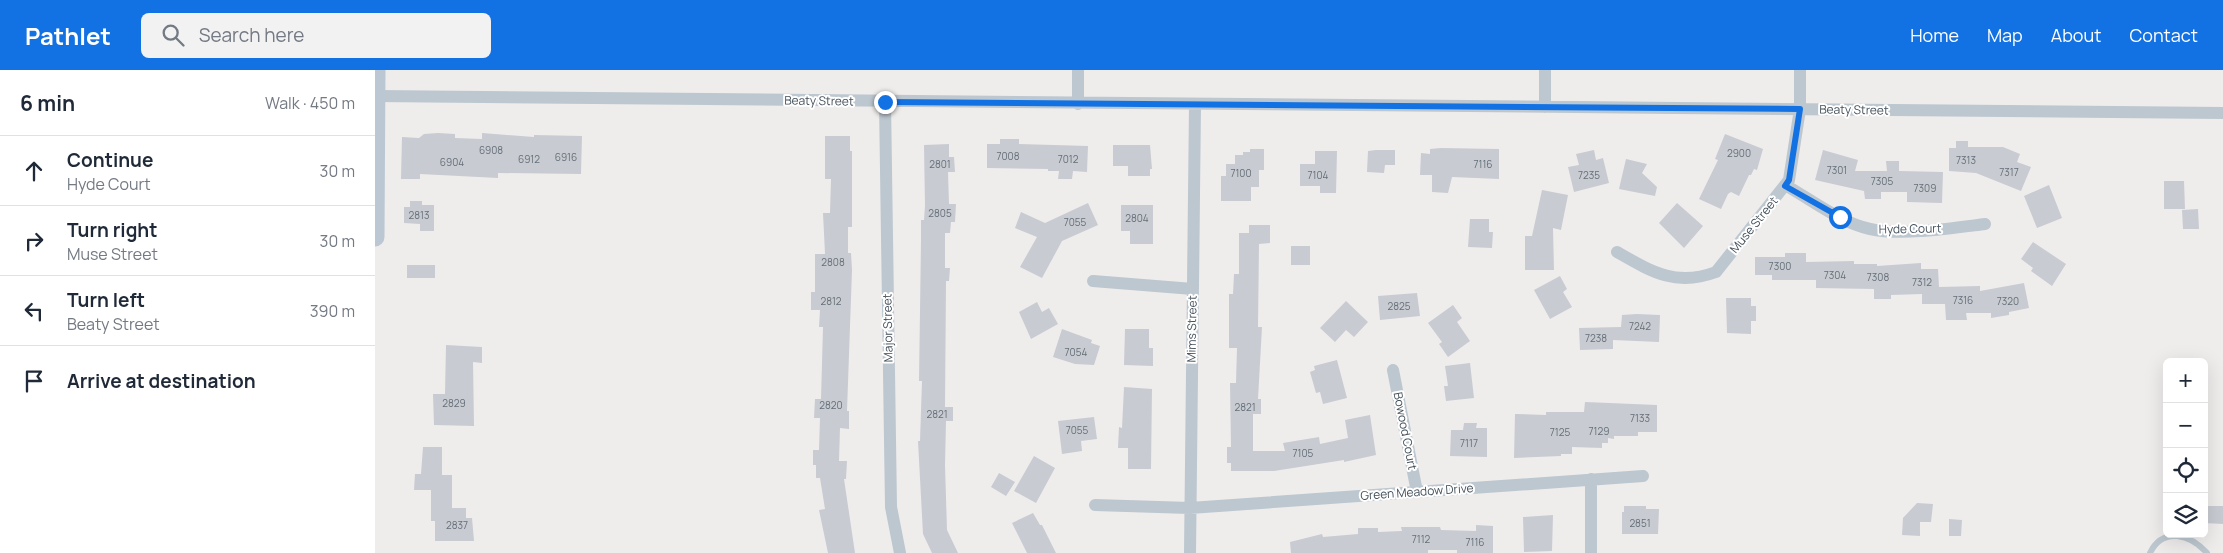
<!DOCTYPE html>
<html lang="en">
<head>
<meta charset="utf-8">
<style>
  :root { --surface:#fff; --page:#f2f2f3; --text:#1f2937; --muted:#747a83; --line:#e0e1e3; --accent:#1271e3 }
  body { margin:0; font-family:Manrope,sans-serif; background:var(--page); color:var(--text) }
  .controls { position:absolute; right:15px; bottom:15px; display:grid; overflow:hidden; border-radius:8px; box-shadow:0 5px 20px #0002 }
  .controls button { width:45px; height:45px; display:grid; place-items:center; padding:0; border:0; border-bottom:1px solid var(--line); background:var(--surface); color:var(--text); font:25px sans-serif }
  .stop { position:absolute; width:15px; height:15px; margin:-11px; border:4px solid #1271e3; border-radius:50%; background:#fff }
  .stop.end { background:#1271e3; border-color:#fff; box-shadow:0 1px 5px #0008 }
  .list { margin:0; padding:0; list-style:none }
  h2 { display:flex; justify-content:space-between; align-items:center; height:65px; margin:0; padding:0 20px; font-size:21px }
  h2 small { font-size:16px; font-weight:400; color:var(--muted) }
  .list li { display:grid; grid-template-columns:32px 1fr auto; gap:15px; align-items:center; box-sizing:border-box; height:70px; padding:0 20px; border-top:1px solid var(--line) }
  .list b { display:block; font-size:19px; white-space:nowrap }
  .list p { margin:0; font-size:16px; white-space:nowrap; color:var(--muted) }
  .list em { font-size:16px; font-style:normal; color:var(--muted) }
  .icon { flex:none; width:28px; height:28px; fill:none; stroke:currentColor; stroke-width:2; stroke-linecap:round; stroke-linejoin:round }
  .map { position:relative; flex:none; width:1848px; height:483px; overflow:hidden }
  header { display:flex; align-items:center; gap:30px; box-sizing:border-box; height:70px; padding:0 25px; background:var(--accent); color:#fff }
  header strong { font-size:24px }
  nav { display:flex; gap:28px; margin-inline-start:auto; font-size:18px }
  .search { width:350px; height:45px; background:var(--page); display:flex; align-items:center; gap:12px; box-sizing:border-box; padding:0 18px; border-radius:8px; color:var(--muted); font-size:19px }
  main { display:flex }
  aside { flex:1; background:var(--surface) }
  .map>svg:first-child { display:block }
  .building { fill:#c8cbd1 }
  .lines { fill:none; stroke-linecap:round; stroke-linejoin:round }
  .lane { stroke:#bcc7cf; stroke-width:6 }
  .street { stroke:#bcc7cf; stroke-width:12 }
  .secondary { stroke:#bbc8d4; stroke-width:19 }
  .route { stroke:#1271e3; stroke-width:6 }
  .labels { text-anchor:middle; stroke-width:4; stroke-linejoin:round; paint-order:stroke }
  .number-label { font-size:10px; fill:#656f78 }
  .street-label { font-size:12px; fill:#44505a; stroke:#fff }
</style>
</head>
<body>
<header>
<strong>Pathlet</strong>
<div class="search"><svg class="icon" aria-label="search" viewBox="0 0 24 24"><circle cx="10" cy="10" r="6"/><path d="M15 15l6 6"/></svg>Search here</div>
<nav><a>Home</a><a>Map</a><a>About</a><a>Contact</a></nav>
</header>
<main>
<aside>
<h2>6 min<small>Walk · 450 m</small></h2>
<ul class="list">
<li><svg class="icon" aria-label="ahead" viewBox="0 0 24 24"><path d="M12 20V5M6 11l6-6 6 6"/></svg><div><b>Continue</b><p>Hyde Court</p></div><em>30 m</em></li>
<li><svg class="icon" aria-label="right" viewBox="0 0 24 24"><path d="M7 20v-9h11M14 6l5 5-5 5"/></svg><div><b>Turn right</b><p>Muse Street</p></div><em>30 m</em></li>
<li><svg class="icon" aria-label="left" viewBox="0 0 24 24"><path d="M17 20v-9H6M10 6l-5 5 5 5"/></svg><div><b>Turn left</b><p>Beaty Street</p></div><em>390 m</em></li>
<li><svg class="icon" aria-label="arrive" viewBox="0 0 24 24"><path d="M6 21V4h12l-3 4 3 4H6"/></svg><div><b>Arrive at destination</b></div></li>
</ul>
</aside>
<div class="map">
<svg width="1848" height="483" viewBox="0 0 1848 483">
  <rect width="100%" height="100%" fill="#efecec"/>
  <!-- building -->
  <path class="building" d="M63,63l17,1v4l27,1v-6l52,4v-2l48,1 -1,38 -83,-1v5l-78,-4v5h-19l1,-42 17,1 5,-4z
    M1350,64l38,15 -6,21 -3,-1 -3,6h-2l-10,21 -8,-4 -3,2 -7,15 -22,-10 19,-39 -3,-1z
    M450,66h25v15h2v76h-4v26h3l1,17 -5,141h2v18l-9,-1 -1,33h8l-1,18h-2l11,74h-27l-9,-43 6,-1 -5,-31h-4v-13h-3v-15h6l1,-32h-6l1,-19h6l2,-72h-4l1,-17h-9v-18h4v-38h10l-2,-41h7l1,-34h-6z
    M625,69h19v5l69,2 -1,26 -14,-1 -1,8h-14l1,-8h-11v-2l-61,-1v-24h13z
    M1581,71h12v6h35l17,7 -3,8 14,5 -10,24 -45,-18 -27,-2v-23h7z
    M574,74v13h5l1,15h-7l1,32h7l-1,18h-4l-1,11h-5v35h5l-1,13h-3l-1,126h8v14h-7l-1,44 2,65 11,23h-26l-9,-19 -5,-93h2l2,-60h-3l2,-140v-21h3l1,-14 -1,-61z
    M738,75h37l2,24h-2v7h-22v-10h-15z
    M1066,78l58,1v30l-47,-2 -4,16 -16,-1v-17h-12l1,-22 9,1v-5z
    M875,79h14v21h-5v17h-8v14h-30v-25h5v-12h9v-9h8v-3h7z
    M1001,80h19v15h-10l-1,8 -17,-1 1,-21z
    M1219,80l2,10 7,-2 6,25 -35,9 -6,-25 11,-2 -3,-11z
    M1448,80l35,10 -3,11h32l-1,-10h13v10l44,1 -1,31 -35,-1v-10h-26v7h-16l-1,-8 -49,-11z
    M940,81h22l-1,42h-16v-7h-20v-22h15z
    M1251,89l21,5 -5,9 15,14 -2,9 -36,-7z
    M1789,111h20l1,28h-21z
    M1674,115l13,33 -25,10 -13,-32z
    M1167,120l26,5 -7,35 -8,-2 1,42h-29v-34h7z
    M35,131h12v4h12v26h-14v-7l-16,-1v-16h6z
    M713,133l10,22 -36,16 -20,37 -22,-11 17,-30 -22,-9 6,-16 24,11z
    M1302,133l26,23 -19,22 -25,-25z
    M746,135h32v39h-23v-13h-9z
    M1823,139l1,20h-16l-1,-19z
    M1095,149h19v13h4l-1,16 -24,-1z
    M874,155h21v18l-11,1 -1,83h4l-4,72h3v15h-8v37h32l-2,-8 36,-6 1,7 28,-6 -3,-18 25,-5 6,40 -32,7v-2l-70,11h-43v-8h-4v-16h4l-1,-64h6l1,-35h-8v-54h4l1,-20h5v-41h10z
    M1658,172l33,22 -14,22 -21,-15 2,-3 -12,-9z
    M916,176h19v19h-19z
    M1410,183h21v9l48,-1v3h23v2l44,-3v6h17l1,18 41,-1v5l44,-8 5,25 -20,4v3l-18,3v-5h-25l1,7h-21l-1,-16h-23v-10l-31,1v4h-17v-10l-58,-1v-8h-44v-5h-17v-18h30z
    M32,195h28v13h-28z
    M1185,206l7,13 -4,3 9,15 -22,12 -16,-29z
    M1042,223l3,23 -40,4 -2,-24z
    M1351,228h25v8h5v15h-5v13l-24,-1z
    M971,231l22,21 -14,15 -8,-7 -11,12 -15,-14z
    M662,232l5,10 7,-4 9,16 -27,15 -12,-27z
    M1078,235l9,13 -5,4 13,19 -22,16 -9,-13 3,-2 -14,-19z
    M1262,244l23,1 -1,27 -46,-2v9l-33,1 -1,-22 42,-1 1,-12z
    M687,259l30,11 -1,3 9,3 -6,19 -19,-1 -22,-7z
    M750,259h24v19h4v18l-29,-1z
    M71,275l36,2v16l-9,-1 1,64 -40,-1 -1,-31h12z
    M962,290l10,38 -24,6 -3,-12 -4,1 -6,-21 5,-2 -1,-4z
    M1095,293l4,35 -28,3 -2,-15h4l-3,-20z
    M749,317l28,2 -1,80h-23v-21h-10l1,-21 3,1z
    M1210,332l72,3v27h-19v4h-24v3l-6,-1v5h-6v5l-30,-1v7h-11v2l-47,2 1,-44 31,1v-3h38z
    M719,347l3,22 -16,2 1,10 -20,3 -4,-33z
    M1089,353h13l-1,5h11v29l-37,-1 1,-26h12z
    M48,377h19v28h10v33h14v10h6l2,23h-39v-20h-4v-31h-17l1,-16h6z
    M659,386l21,12 -19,35 -22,-12z
    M624,403l16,9 -9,14 -15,-9z
    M1542,433l16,1 -2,18h-11v14l-18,-1 1,-17z
    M1249,436h22v3h13l-1,25h-36v-22h2z
    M1829,436h19v18l-19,-1z
    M658,443l7,12h2l14,28h-29l-15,-30z
    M1178,445l-1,36 -28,1 -1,-35z
    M1574,449l13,1 -1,16h-12z
    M1101,455l17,1v27h-36v-3h-29v3h-137l-1,-11 32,-8 1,3 35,-3v-6h20v4l24,-1 -1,-4h39l1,3 35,1z"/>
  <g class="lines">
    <!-- lane -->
    <path class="lane" d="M1775,483c13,-27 41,-18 57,0"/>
    <!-- street -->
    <path class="street" d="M703,0v34
      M1170,0v37
      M0,26l1848,17
      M510,32l6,405 9,46
      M1410,115c27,15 56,38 85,44 31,7 83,-1 115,-5
      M1242,182c35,20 59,35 99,20l73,-92 11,-71v-39
      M718,211l100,8
      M1018,300l24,122
      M720,435l95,3 453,-32
      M815,483l5,-448
      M1216,483v-74"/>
    <!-- secondary -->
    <path class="secondary" d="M0,167l1,-167"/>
  </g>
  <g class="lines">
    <!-- route -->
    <path class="route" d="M510,32l915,7 -11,71 -4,6 55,31"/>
  </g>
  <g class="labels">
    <!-- number labels -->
    <g class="number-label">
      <text x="116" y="84">6908</text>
      <text x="1364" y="87">2900</text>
      <text x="633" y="90">7008</text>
      <text x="191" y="91">6916</text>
      <text x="154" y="93">6912</text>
      <text x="693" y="93">7012</text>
      <text x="1591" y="94">7313</text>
      <text x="77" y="96">6904</text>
      <text x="565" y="98">2801</text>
      <text x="1108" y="98">7116</text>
      <text x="1462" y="104">7301</text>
      <text x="1634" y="106">7317</text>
      <text x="866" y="107">7100</text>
      <text x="943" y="109">7104</text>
      <text x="1214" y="109">7235</text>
      <text x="1507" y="115">7305</text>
      <text x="1550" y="122">7309</text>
      <text x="565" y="147">2805</text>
      <text x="44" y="149">2813</text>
      <text x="762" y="152">2804</text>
      <text x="700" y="156">7055</text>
      <text x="458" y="196">2808</text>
      <text x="1405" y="200">7300</text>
      <text x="1460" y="209">7304</text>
      <text x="1503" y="211">7308</text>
      <text x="1547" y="216">7312</text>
      <text x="1588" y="234">7316</text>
      <text x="456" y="235">2812</text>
      <text x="1633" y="235">7320</text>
      <text x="1024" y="240">2825</text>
      <text x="1265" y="260">7242</text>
      <text x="1221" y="272">7238</text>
      <text x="701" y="286">7054</text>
      <text x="79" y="337">2829</text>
      <text x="456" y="339">2820</text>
      <text x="870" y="341">2821</text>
      <text x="562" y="348">2821</text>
      <text x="1265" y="352">7133</text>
      <text x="702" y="364">7055</text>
      <text x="1224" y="365">7129</text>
      <text x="1185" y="366">7125</text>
      <text x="1094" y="377">7117</text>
      <text x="928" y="387">7105</text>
      <text x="1265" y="457">2851</text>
      <text x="82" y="459">2837</text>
      <text x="1046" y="473">7112</text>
      <text x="1100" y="476">7116</text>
    </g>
    <!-- street labels -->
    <g class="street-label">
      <text transform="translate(444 31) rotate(1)" y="4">Beaty Street</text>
      <text transform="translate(1479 40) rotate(1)" y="4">Beaty Street</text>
      <text transform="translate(1379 155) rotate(-51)" y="4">Muse Street</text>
      <text transform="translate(1535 159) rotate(-1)" y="4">Hyde Court</text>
      <text transform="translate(513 258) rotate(-91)" y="4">Major Street</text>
      <text transform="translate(817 259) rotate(-89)" y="4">Mims Street</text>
      <text transform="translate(1030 361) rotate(79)" y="4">Bowood Court</text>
      <text transform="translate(1042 422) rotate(-4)" y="4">Green Meadow Drive</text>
    </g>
  </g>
</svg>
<div class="controls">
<button>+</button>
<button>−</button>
<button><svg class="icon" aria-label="locate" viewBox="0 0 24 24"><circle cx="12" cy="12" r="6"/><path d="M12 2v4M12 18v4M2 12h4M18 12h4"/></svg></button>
<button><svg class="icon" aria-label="layers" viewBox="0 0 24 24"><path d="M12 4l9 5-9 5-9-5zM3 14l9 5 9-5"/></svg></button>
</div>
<div class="stop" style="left:1465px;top:147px"></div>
<div class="stop end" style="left:510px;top:32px"></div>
</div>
</main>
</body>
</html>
